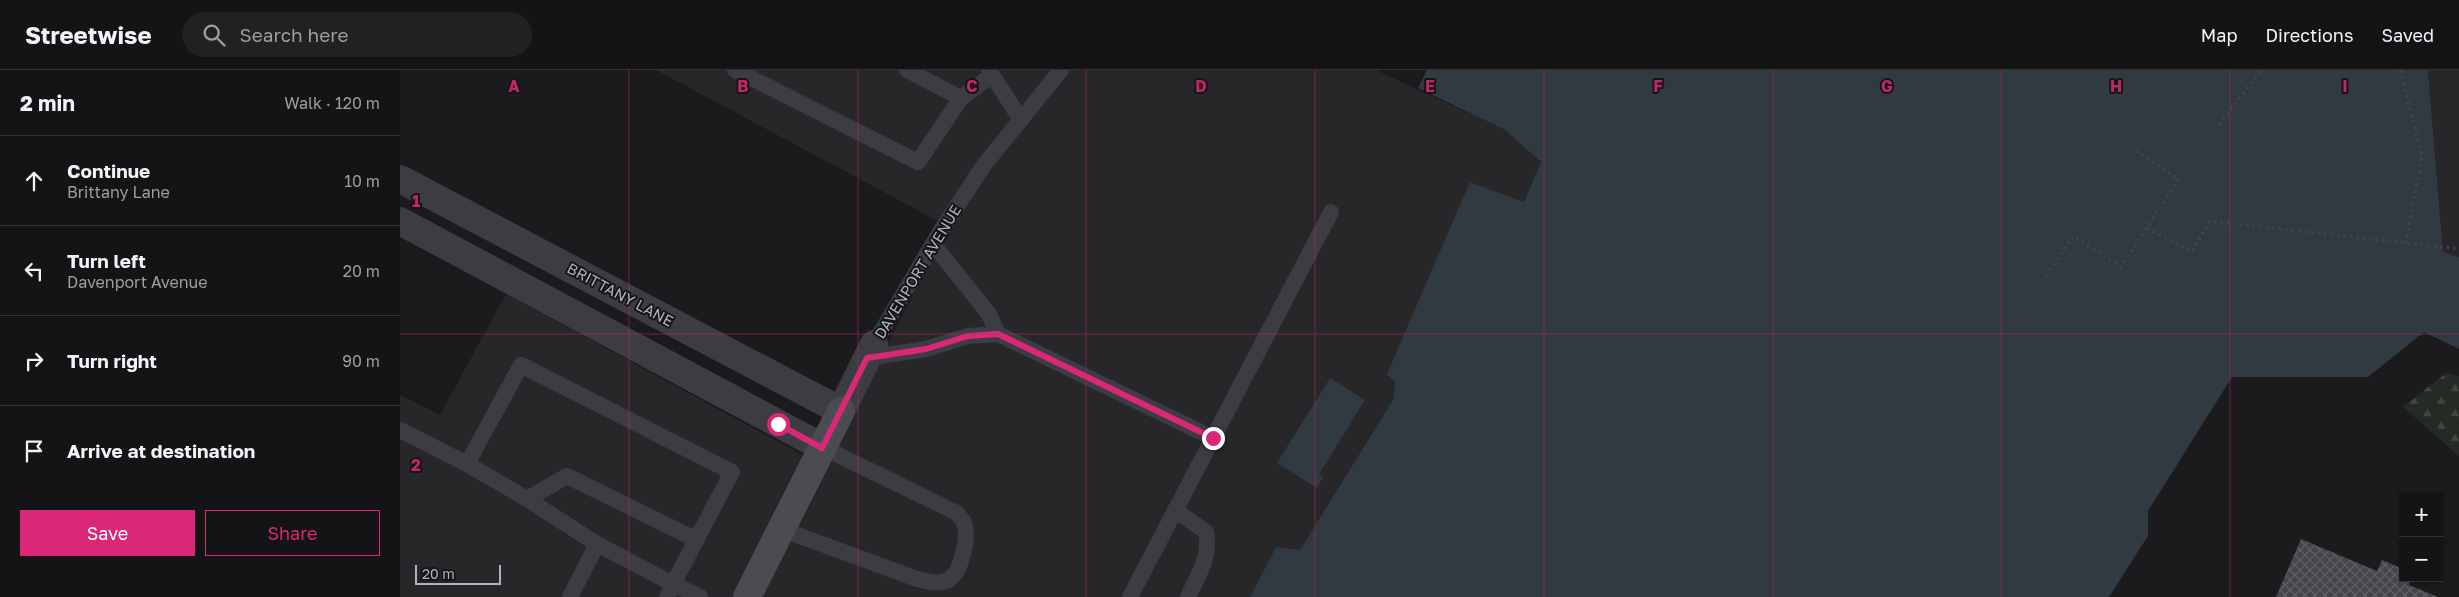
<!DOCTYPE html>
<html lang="en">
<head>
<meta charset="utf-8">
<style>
  :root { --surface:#141416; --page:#212123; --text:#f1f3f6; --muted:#9d9ea1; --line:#333335; --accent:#db2777 }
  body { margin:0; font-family:"Golos Text",sans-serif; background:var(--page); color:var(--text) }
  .controls { position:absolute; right:15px; bottom:15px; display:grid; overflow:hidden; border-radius:0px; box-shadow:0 1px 4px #0004 }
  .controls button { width:45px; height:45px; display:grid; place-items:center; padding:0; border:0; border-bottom:1px solid var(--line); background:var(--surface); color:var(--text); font:25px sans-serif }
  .scale { position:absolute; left:15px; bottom:12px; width:86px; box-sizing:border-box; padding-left:5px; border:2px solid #aeb2bc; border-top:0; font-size:14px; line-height:18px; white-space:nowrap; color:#aeb2bc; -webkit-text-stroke:4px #161618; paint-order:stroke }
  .stop { position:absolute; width:15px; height:15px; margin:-11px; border:4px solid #db2777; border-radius:50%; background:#fff }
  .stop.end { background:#db2777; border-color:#fff; box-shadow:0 1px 5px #0008 }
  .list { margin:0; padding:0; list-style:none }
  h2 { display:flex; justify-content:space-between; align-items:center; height:65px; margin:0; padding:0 20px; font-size:21px }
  h2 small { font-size:16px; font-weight:400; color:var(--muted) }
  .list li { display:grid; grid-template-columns:32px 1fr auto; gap:15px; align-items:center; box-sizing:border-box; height:90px; padding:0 20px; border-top:1px solid var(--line) }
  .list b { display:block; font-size:19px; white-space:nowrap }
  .list p { margin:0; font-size:16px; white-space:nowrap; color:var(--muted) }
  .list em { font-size:16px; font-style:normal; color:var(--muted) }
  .actions { display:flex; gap:10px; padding:15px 20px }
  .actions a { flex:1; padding:11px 0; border:1px solid var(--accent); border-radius:0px; text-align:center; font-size:18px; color:var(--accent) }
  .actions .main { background:var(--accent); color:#fff }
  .icon { flex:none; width:28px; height:28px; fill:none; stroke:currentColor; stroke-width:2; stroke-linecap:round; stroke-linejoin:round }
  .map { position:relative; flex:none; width:2059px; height:527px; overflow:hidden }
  header { display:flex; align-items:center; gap:30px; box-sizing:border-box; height:70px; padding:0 25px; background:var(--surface); border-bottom:1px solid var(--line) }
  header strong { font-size:24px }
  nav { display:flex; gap:28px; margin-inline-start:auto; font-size:18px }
  .search { width:350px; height:45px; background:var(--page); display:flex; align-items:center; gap:12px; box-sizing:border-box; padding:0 18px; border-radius:28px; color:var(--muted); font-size:19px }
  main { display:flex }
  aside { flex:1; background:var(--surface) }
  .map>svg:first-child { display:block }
  .built { fill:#27272a }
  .forest { fill:url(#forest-firs) }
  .water { fill:#313941 }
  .building { fill:url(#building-cross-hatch) }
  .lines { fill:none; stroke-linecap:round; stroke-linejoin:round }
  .path { stroke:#424449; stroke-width:3; stroke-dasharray:2.5 4; stroke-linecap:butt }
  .lane { stroke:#3c3d42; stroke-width:16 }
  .street { stroke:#3c3d42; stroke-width:28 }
  .secondary { stroke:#4a4c52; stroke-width:28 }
  .route { stroke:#db2777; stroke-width:6 }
  .grid { fill:none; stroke:#c02765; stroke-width:1; stroke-opacity:0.55 }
  .labels { text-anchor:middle; stroke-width:4; stroke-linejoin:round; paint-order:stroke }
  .street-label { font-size:15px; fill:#aeb2bc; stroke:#161618 }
  .grid-label { font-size:16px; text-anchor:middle; font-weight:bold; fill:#c02765; stroke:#161618; stroke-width:4; stroke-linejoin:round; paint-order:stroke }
</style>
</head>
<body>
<header>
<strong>Streetwise</strong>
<div class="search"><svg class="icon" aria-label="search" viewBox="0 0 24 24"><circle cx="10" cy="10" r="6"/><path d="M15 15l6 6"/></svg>Search here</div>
<nav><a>Map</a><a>Directions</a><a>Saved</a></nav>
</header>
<main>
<aside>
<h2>2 min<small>Walk · 120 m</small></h2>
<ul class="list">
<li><svg class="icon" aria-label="ahead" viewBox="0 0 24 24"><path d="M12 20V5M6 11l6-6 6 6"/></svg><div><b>Continue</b><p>Brittany Lane</p></div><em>10 m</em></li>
<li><svg class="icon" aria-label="left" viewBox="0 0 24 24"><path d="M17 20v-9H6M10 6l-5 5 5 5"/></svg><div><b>Turn left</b><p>Davenport Avenue</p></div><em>20 m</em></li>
<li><svg class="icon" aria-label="right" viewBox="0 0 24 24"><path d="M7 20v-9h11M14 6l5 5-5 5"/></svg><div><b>Turn right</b></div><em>90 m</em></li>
<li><svg class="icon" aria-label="arrive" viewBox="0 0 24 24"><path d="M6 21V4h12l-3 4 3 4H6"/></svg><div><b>Arrive at destination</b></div></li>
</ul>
<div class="actions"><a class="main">Save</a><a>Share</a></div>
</aside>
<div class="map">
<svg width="2059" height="527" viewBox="0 0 2059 527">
  <defs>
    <pattern id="forest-firs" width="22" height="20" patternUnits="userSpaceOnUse" patternTransform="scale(1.25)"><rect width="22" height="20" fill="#232b24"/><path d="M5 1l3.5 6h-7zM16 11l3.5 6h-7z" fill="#404742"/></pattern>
    <pattern id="building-cross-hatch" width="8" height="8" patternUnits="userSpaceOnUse" patternTransform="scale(1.25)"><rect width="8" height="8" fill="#45464a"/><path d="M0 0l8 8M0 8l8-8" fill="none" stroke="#5d5e62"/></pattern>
  </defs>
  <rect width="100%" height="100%" fill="#1b1b1d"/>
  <!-- built -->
  <path class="built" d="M256,0h720l129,60 36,32 -17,40 -54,-20 -75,199 -1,17 -94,152 -24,-3 -26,50h-850v-202l40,20 66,-121 317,172 126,-239z
    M2028,0h31v187l-16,-5z"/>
  <!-- forest -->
  <path class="forest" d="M2046,303l13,3v80l-56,-49z"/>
  <!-- water -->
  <path class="water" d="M1027,0h1001l15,182 16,5v92l-35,-17 -56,45h-136l-84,134v25l-39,61h-859l26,-50 24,3 94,-152 1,-16 -8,-8 83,-192 54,20 17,-40 -36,-32 -87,-42z
    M930,308l35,22 -46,74 4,3 -6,11 -40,-25z"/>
  <!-- building -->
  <path class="building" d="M1901,469l76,32 5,-11 21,9v9h9l-3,7 29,12h-162z"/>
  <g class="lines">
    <!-- path -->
    <path class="path" d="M2000,0l22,87 -16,86
      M1819,55l42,-55
      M1747,158l45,24 18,-31 249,28
      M1646,206l27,-40 48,31 58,-88 -43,-28"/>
    <!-- lane -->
    <path class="lane" d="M335,0l183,92 43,-64 31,-23
      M507,0l54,28
      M589,0l32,50
      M598,264l215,104 118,-226
      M474,274l66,-112 44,-67 77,-95
      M467,288l59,-9 42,-13 30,-2 -9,-20 -56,-70
      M0,360l67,34 54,-99 211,107 -59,112 -76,-40 -27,53
      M67,394l60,35 70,45
      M127,429l40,-23 130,64
      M775,440l31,22c5,25 -8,43 -18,65
      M381,459l136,50c10,2 21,6 31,1 14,-7 21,-44 16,-58 -2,-3 -5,-6 -7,-9l-135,-66
      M267,527l6,-13 27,13
      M730,527l83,-159"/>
    <!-- street -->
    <path class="street" d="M0,109l441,232 33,-67
      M0,151l422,226"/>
    <!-- secondary -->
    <path class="secondary" d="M347,527l94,-186"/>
  </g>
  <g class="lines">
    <!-- route -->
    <path class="route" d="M378,354l44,24 45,-90 59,-9 42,-13 30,-2 215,104"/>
  </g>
  <!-- grid -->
  <path class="grid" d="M229,0v527M458,0v527M686,0v527M915,0v527M1144,0v527M1373,0v527M1601,0v527M1830,0v527M0,264h2059"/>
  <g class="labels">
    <!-- street labels -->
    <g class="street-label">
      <text transform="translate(518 202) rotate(-59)" y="5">DAVENPORT AVENUE</text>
      <text transform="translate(220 225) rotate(28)" y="5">BRITTANY LANE</text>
    </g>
  </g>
  <g class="grid-label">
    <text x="114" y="22">A</text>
    <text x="343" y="22">B</text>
    <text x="572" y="22">C</text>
    <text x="801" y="22">D</text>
    <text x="1030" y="22">E</text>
    <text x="1258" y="22">F</text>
    <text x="1487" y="22">G</text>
    <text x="1716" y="22">H</text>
    <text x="1945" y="22">I</text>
    <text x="16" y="137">1</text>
    <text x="16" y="401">2</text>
  </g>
</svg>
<div class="controls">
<button>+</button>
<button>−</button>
</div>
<div class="scale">20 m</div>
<div class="stop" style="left:378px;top:354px"></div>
<div class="stop end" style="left:813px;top:368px"></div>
</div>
</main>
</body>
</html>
